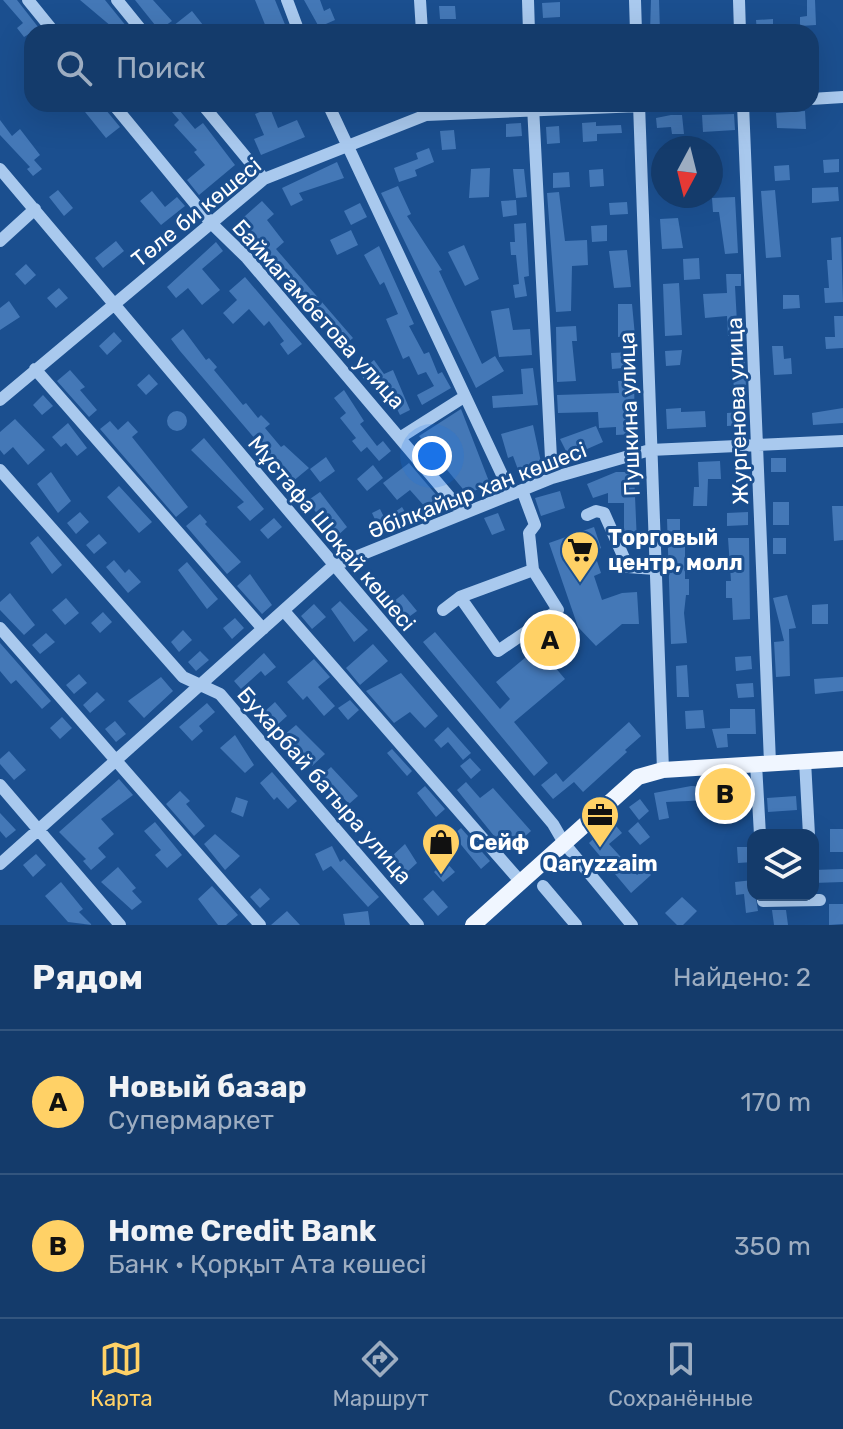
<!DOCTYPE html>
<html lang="ru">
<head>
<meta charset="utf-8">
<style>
  :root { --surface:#143b6b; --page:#214673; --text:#f1f3f6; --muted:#9dadc1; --line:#33557e; --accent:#ffd166 }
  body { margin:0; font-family:Rubik,sans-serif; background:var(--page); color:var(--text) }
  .controls { position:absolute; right:24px; bottom:24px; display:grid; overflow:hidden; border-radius:16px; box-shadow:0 8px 32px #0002 }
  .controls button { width:72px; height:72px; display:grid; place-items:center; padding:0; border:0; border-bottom:2px solid var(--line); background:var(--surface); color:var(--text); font:40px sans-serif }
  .compass { position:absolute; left:651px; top:136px; width:72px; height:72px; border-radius:50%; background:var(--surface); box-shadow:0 8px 32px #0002; rotate:187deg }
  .you { position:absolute; left:432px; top:456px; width:28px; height:28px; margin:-20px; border:6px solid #fff; border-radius:50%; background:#1a73e8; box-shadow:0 0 0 12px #1a73e833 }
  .badge { display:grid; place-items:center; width:52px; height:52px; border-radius:50%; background:var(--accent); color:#111; font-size:26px; font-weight:700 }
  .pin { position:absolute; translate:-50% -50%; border:4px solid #fff; box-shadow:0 2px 8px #0006 }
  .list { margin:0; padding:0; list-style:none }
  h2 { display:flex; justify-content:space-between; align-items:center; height:104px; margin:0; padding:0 32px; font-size:34px }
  h2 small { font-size:26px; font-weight:400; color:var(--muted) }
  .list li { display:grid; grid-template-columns:52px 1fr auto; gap:24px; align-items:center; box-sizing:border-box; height:144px; padding:0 32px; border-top:2px solid var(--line) }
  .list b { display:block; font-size:30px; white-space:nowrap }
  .list p { margin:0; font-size:26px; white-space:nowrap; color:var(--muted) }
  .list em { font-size:26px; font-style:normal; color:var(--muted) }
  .icon { flex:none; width:44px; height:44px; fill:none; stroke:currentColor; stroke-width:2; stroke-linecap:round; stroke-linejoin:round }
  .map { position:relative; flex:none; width:843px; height:925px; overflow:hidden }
  .search { position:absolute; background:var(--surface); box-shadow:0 8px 32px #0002; left:24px; right:24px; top:24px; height:88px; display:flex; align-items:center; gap:20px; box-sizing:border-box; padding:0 28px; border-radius:24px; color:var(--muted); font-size:30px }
  .sheet { height:392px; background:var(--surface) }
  nav { display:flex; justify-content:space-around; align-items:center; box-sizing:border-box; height:112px; border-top:2px solid var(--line); background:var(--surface); font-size:22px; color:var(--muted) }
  nav a { display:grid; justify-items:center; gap:4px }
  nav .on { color:var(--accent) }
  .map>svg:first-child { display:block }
  .building { fill:#4478b7 }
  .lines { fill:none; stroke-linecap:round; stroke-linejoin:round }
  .minor { stroke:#a9c9ee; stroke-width:12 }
  .major { stroke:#f0f6ff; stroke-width:16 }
  .labels { text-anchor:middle; stroke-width:6; stroke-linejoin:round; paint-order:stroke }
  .street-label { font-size:22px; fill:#fff; stroke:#1b4f8f }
  .poi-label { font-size:22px; font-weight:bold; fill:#fff; stroke:#1b4f8f; text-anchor:start }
</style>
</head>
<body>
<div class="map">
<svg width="843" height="925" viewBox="0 0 843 925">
  <rect width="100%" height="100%" fill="#1b4f8f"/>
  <!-- building -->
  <path class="building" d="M3,0h14l25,32h-10l-8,5 -7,-9 6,-5z
    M80,0h25l26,32h-13z
    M135,0h18l19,21 -13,9z
    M255,0h20l13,32h-20z
    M304,0h16l4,11 6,-3 5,12 -16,7z
    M651,0h8l1,32h-10z
    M807,0h8l1,25 -16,1v-9l7,-1z
    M560,2v15l-17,1 -1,-15z
    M439,6h16l1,13h-16z
    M192,11l11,14 -10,7h-16l-4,-6z
    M773,19v13h-16l-1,-12z
    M85,104h16l19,23 -14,11 -25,-31z
    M165,104h22l-8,6 16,19 8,-6 32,42 -36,30 -12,-15 18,-15 -11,-13 3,-2 -23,-25 5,-5z
    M270,108l8,20 19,-8 8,17 -44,18 -7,-16 10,-4 -9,-21z
    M805,111l1,18 -29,-1 -1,-15z
    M734,114l1,16 -32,2 -1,-17z
    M671,115h11l2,19h-12l-1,-7 -14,1 -1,-10z
    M0,120l12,16 8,-7 20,26 -6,5 8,9 -9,7 -6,-7 3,-2 -30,-32z
    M596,122v4l25,-1 1,8 -25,1v7l-14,1 -1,-19z
    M521,123l1,13 -16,1v-13z
    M559,126l1,17 -13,1 -1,-17z
    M454,130l2,19 -14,1 -2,-19z
    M429,148l5,14 -19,8 2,6 -18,6 -5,-14 24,-9 -2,-6z
    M839,159v13l-15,1 -1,-13z
    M337,162l7,16 -45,15 4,7 -12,6 -9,-18z
    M789,165l1,15 -15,1 -1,-15z
    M490,168l-1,29 -20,1 2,-29z
    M513,169h11l3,28 -11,1z
    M603,169l1,17 -14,1 -1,-17z
    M569,172l1,15 -17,1v-15z
    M398,186l13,28 -4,2 35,54 -3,1 43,93 13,-8 9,15 -28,17 -95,-195z
    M838,187l1,14 -27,2v-15z
    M58,190l15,18 -9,8 -15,-19z
    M775,190l6,67 -15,1 -5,-67z
    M152,191l13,16 12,-10 8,9 -24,19 -21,-24z
    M559,192l6,49 22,-1 1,25 -16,1 -1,45 -15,1 -9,-119z
    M735,197l3,56 -13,1 -6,-42h-6l-1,-14z
    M516,200l1,15 -14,2 -2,-16z
    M262,201l12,13 -7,6 17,22 -8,7 77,89 -12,10 -61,-79 -5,3 -7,-10 3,-3 -19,-23 -4,4 -13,-15z
    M627,202l1,12 -18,1 -1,-12z
    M360,203l7,14 -16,8 -7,-14z
    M678,218l5,30 -21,1 -2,-30z
    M526,223l3,53 -5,1 3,19 -12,2 -2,-13 6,-1 -3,-29h-5l-1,-13h5l-1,-18z
    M607,225v16l-15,1 -1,-16z
    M351,230l7,15 -21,10 -7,-15z
    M841,237l2,65 -18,1 -1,-15h5l-2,-28h5l-1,-22z
    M116,241l8,10 -21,17 -8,-10z
    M216,242l7,9 -21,18 18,21 -18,15 -14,-17 -12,10 -9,-11z
    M464,245l15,34 -14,7 -17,-34z
    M379,246l35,78 -5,2 15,28 5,-2 9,22 4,-2 9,16 -29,17 -5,-10 17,-9 -8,-14 -8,3 -9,-19 -6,3 -17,-40 12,-5 -14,-32 -4,3 -16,-30z
    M627,250l4,37 -17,1 -5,-37z
    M699,258l1,21 -16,1 -1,-21z
    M26,264l10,11 -11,10 -10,-11z
    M726,274h15v12h-6l2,37h5v12l-14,1 -1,-20 -22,2 -2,-24 24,-1z
    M245,277l57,67 -14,11 -8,-11 4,-3 -15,-20 -5,5 -15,-17 -16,15 -10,-11 14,-13 -8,-9z
    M679,283l3,52 -17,1 -2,-52z
    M59,288l9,10 -12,10 -9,-10z
    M783,295h16l1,13 -17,1z
    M9,301l11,16 -20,13v-22z
    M618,304h14l3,32 -17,1z
    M509,308l4,22 17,-1 2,26 -33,2 -8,-46z
    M834,316h9v32l-17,1 -1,-12h10z
    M576,326l1,15h-5l4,40 -19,1 -1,-55z
    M183,329l23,31 3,-2 8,9 -3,3 29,35 3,-2 12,15 3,-3 9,9 -5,4 16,19 3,-2 25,23 -17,14 -112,-131 -9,-12z
    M114,332l8,9 -15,14 -8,-9z
    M772,346h11l1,13 7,-1 1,16 -18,1z
    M744,348l2,39 -12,1 -4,-39z
    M682,350l-2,15 -14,1 -1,-15z
    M633,352l1,15 -22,2 -1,-16z
    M374,360l10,14 9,-4 17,40 -10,5 -12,-24 -7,3 -9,-17 -6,5 -7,-10z
    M533,368l5,37 -45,3 -1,-12 31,-2 -2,-25z
    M70,370l15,17 -5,3 17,20 -8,7 -32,-36z
    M149,374l9,10 -12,11 -9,-10z
    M634,380l1,54 -19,1v-8l-17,1 -1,-16 -40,1 -1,-18 62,-2 -1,-12z
    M344,390l20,31 -4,3 17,22 6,-5 8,10 -12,10 -12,-14 -6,5 -9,-11 4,-3 -16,-20 6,-5 -12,-15z
    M43,395l10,11 -11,9 -9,-10z
    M681,408v4l24,-1 1,16 -39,2 -1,-20z
    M843,408v15l-30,2 -1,-12z
    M461,409l29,75 -23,10 -48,-58z
    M167 421a10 10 0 1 1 20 0a10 10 0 1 1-20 0Z
    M744,412l1,13 -18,1v-13z
    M15,419l30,31 -17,15 -15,-18 -9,8 -4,-5v-18z
    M110,421l8,9 10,-9 10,11 -6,5 56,70 -12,10 -76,-88z
    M68,423l19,25 -10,8 -11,-13 -5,4 -9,-10z
    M533,425l9,42 -22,8 -7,-19 -5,2 -7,-24z
    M596,426l7,16 -34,15 -9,-18z
    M204,438l60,71 -14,12 -13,-14 7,-5 -53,-52z
    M326,457l9,14 -15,11 -10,-13z
    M771,458h15v14h-15z
    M720,461l1,18h-13l-1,27h-14l1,-19h5l-1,-25z
    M409,463l29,34 -12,11 -16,-18 -13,10 -14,-17z
    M373,465l10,13 -16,13 -10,-12z
    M51,472l20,29 -13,12 -21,-29z
    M616,472h18l3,71 -10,1 -3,-8v-33h-16v-10l-15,5 -6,-14z
    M119,486l33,36 -13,11 -32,-36z
    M560,491l5,17 -24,8 -6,-18z
    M320,492l27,35 -11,10 -29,-36z
    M773,502h16v23h-16z
    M832,506h11v34l-9,1z
    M402,507l6,10 -28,13 -8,-17 8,-4 5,10z
    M80,512l9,10 -13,12 -9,-11z
    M748,512v13l-21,1v-13z
    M498,513l7,17 -13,5 -8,-17z
    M200,514l7,8 -2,2 36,38 -14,12 -41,-48z
    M274,518l8,9 -14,12 -8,-9z
    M667,519h13v15h5v45h4v16h-3l-2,18 3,30 -16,1z
    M594,527l7,21 -7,4 7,21 -7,3 8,24 20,-7 15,-1 2,32h-17l-26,22 -18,-19 -29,-84z
    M99,534l8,9 -13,11 -8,-9z
    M38,536l24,29 -10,9 -22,-31z
    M728,538h21l1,81 -17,1 -1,-22h-6v-17h5z
    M773,538h13v16h-13z
    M114,560l11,13 4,-4 12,13 -13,11 -22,-26z
    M187,562l31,37 -11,10 -29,-39z
    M250,574l22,31 -10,9 -25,-28z
    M10,593l25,32 -11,10 -24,-25v-8z
    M403,594l14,17 -11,8 -13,-17z
    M787,595l9,33 -7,1 1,47 -14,1 -2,-35 10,-1 -11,-43z
    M66,598l13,15 -14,12 -13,-15z
    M340,601l28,29 -14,12 -23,-33z
    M314,604l12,13 -14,12 -11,-13z
    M828,604v20h-16v-19z
    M103,612l9,10 -12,11 -9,-10z
    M235,618l9,10 -12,11 -9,-11z
    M183,630l9,10 -13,12 -8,-10z
    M435,632l65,77 10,-10 -14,-17 42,-35 27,32 -51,43 34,41 -14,13 -111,-134z
    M46,633l9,9 -15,12 -8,-9z
    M0,643l51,58 -9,8 -26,-29 -5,4 -11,-13z
    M373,644l15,17 -28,24 -14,-17z
    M200,651l9,9 -13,11 -8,-9z
    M264,653l12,14 -11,9 -4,-5 -20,18 -7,-8z
    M751,656l1,13 -16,2 -1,-14z
    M314,659l16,18 -12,10 17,19 -11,10 -17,-20 -4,4 -16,-18z
    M687,665l2,32h-12l-1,-31z
    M401,673l37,43 -13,12 -15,-16 -16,11 -28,-32z
    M79,674l8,9 -13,11 -8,-9z
    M161,677l12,14 -29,27 -16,-17z
    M843,677v14l-28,3 -1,-15z
    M753,683l1,14 -16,1 -2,-14z
    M97,692l8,8 -15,13 -7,-8z
    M350,700l9,10 -11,10 -10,-12z
    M275,702l12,14 -11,10 -12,-14z
    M207,703l8,9 -16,14 4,5 -11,10 -13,-14z
    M730,709h25l1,25h-29l1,13 -11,1 -5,-19 18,-1z
    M703,710l2,18 -19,1 -1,-18z
    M62,717l10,11 -12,11 -10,-11z
    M115,721l11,13 -10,8 -11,-13z
    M629,722l12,14 -16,14 2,2 -44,40 -9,-10 -21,17 -12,-14 15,-12 7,9z
    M296,725l29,29 -13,12 -28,-31z
    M448,727l23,26 -8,7 -15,-18 -7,6 -7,-8z
    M235,735l19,30 -9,8 -25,-25z
    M392,749l20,22 -5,5 -20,-23z
    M9,751l17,19 -12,10 -14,-16v-5z
    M470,758l11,12 -10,9 -11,-13z
    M331,767l27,29 -9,8 -27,-29z
    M272,772l25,29 -9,8 -11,-12 -3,3 -14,-17z
    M119,779l14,16 -32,24 13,15 -16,14 8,9 -15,13 -8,-9 3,-2 -27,-27z
    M466,782l14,16 13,-10 38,43 -24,21 -50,-62z
    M425,786l20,23 -9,8 -19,-24z
    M691,786l43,1v12l-68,3 3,16 -10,2 -5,-27z
    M180,791l10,10 -4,3 19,22 -11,10 -28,-32z
    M796,796l1,14 -29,2 -1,-14z
    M236,797l12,4 -5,16 -12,-5z
    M640,799l9,12 -10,9 -10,-13z
    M0,813l16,17 -10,8 -6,-7z
    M612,821l10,12 -13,11 28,31 8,-7 6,7 -20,18 -42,-50z
    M155,822l27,33 -15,13 -12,-13 6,-5 -17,-19z
    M638,822l12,15 -10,8 -12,-14z
    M461,828l29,33 -9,8 -28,-34z
    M830,829h13v23h-13z
    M215,834l25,22 -15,14 -21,-26z
    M405,844l12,19 -11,10 -15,-16z
    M332,846l8,16 4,-3 35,38 -11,10 -37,-41 -8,5 -8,-17z
    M737,847h16v15l-15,1z
    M36,854l10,11 -13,12 -10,-12z
    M445,861l10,11 -12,10 -9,-10z
    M118,867l18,21 -4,3 10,11 -10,8 -31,-28z
    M843,869v13l-30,1v-13z
    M753,880l5,31 -12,2 -2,-19 -8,1 -1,-13z
    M61,882l22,27 -4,3 13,13 -24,-3 -23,-26z
    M212,886l26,29 -12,10h-8l-20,-26z
    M260,888l10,11 -10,9 -10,-11z
    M433,890l15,17 -10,9 -15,-17z
    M682,897l15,14 -14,14h-6l-12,-12z
    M829,904h14v20l-14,1z
    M772,910h14l2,15h-14z
    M287,911l13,14h-29z
    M368,911l2,14h-25l-2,-11z"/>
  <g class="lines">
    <!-- minor -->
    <path class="minor" d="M28,0l26,32
      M117,0l26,32
      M287,0l12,32
      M420,0l2,32
      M528,0l1,32
      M635,0l1,32
      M739,0l1,32
      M811,99l32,-2
      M113,104l98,119 36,35 216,255
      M202,104l62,75
      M328,104l183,390
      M639,104l24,666
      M743,104l27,659
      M533,106l19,372
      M0,169l553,655 11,19 68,82
      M0,241l35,-32
      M35,369l228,260
      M0,400l264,-221 162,-64 262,-11
      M401,437l63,-40
      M0,470l183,207 37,17 198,231
      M587,515l9,-4 8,2 24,54 27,2
      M460,597l73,-27
      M443,610l17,-13 38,54 60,-41 -25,-40 -4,-37 6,-8 -13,-35
      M284,611l236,270
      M0,628l260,297
      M805,761l4,74
      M756,764l4,71
      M0,785l120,140
      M0,864l333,-298 219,-88 98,-28 193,-9
      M543,886l33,39
      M763,895v6l57,-1"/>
    <!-- major -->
    <path class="major" d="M473,925l165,-148 25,-7 180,-11"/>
  </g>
  <!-- icons -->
  <defs>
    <symbol id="supermarket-pin" viewBox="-11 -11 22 30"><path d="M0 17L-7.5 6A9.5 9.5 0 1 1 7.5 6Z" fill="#ffd166" stroke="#1b4f8f"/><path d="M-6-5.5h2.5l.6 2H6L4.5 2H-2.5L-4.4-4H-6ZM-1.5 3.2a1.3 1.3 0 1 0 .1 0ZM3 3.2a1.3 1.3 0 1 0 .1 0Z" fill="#111"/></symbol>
    <symbol id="office-pin" viewBox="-11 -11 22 30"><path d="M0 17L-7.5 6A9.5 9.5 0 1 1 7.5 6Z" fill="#ffd166" stroke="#1b4f8f"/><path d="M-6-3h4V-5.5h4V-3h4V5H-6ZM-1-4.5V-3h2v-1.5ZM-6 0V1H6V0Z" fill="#111"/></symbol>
    <symbol id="shop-pin" viewBox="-11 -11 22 30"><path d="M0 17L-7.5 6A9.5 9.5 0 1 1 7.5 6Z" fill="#ffd166" stroke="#1b4f8f"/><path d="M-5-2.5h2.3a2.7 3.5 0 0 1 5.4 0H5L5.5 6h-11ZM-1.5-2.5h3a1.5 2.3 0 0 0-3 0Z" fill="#111"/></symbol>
  </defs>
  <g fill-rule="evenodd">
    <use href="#supermarket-pin" x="558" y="528" width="44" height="60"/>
    <use href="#office-pin" x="578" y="793" width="44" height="60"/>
    <use href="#shop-pin" x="419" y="820" width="44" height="60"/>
  </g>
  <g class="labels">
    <!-- street labels -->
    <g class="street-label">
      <text transform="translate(196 212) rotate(-39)" y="8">Төле би көшесі</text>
      <text transform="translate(319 314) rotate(48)" y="8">Баймагамбетова улица</text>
      <text transform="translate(737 411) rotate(-92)" y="8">Жургенова улица</text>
      <text transform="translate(629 414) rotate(-92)" y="8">Пушкина улица</text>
      <text transform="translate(477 490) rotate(-21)" y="8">Әбілқайыр хан көшесі</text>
      <text transform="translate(332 533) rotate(50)" y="8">Мұстафа Шоқай көшесі</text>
      <text transform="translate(325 785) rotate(49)" y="8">Бухарбай батыра улица</text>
    </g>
    <!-- poi labels -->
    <g class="poi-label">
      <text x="608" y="545">Торговый<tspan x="608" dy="25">центр, молл</tspan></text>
      <text x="469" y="850">Сейф</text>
      <text x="600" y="871" text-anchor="middle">Qaryzzaim</text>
    </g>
  </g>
</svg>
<div class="controls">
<button><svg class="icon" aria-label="layers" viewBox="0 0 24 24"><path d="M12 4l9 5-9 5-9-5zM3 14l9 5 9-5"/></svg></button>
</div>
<svg class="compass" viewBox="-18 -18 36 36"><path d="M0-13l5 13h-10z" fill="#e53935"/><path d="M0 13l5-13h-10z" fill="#9dadc1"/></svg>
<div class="you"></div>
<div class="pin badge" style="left:550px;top:640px">A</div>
<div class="pin badge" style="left:725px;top:794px">B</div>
<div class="search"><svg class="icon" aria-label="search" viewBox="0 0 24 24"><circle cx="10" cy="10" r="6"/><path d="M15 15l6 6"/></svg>Поиск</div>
</div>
<section class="sheet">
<h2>Рядом<small>Найдено: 2</small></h2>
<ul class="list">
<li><span class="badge">A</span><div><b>Новый базар</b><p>Супермаркет</p></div><em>170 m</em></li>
<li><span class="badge">B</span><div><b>Home Credit Bank</b><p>Банк · Қорқыт Ата көшесі</p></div><em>350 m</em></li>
</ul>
</section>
<nav>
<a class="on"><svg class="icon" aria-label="map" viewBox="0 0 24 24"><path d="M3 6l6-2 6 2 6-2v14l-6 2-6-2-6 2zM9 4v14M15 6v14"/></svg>Карта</a>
<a><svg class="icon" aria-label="directions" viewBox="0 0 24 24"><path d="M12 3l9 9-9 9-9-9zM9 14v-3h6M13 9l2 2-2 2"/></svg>Маршрут</a>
<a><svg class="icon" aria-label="saved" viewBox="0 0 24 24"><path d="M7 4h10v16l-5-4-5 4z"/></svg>Сохранённые</a>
</nav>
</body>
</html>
